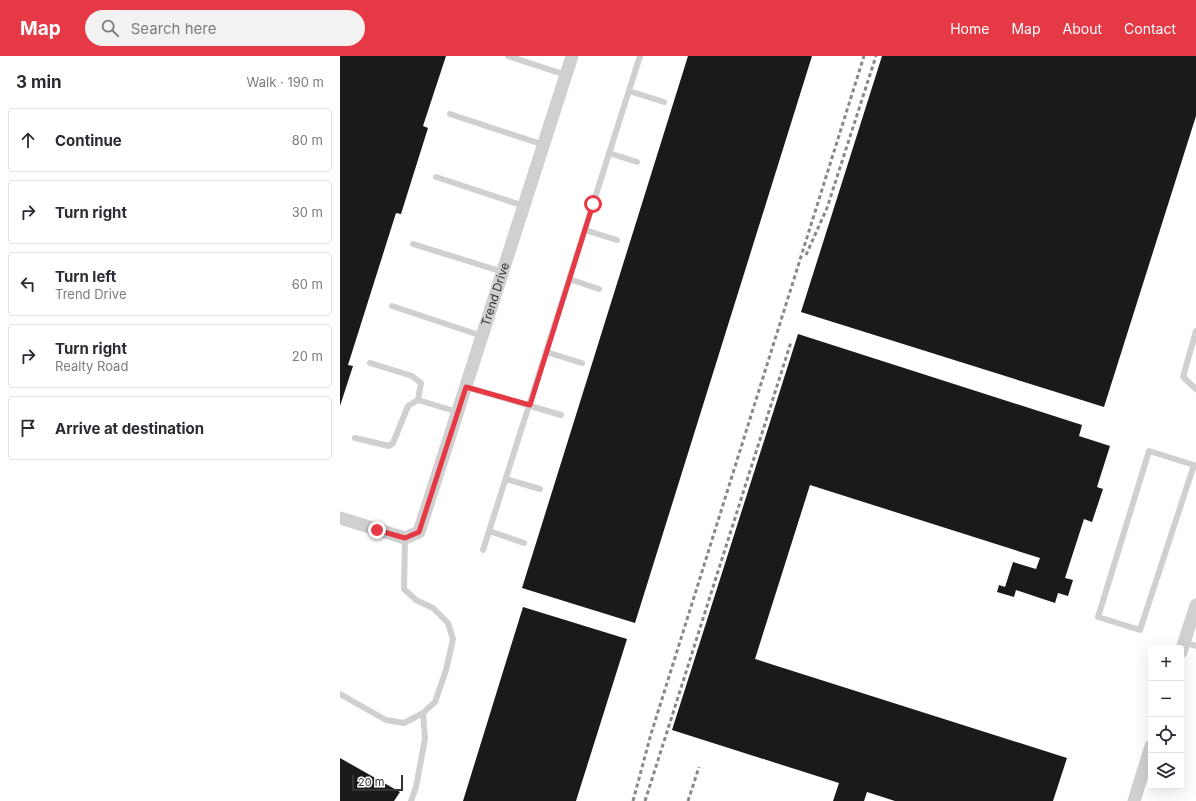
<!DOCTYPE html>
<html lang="en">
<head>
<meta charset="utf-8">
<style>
  :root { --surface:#fff; --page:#f2f2f3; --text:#2b2b33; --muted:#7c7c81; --line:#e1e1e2; --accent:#e63946 }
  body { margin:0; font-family:Inter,sans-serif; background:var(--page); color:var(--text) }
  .controls { position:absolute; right:12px; bottom:12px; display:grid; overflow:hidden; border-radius:4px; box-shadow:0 4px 16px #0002 }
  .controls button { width:36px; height:36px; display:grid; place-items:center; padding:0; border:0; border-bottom:1px solid var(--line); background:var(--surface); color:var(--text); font:20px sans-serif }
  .scale { position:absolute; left:12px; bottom:10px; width:51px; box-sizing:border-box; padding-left:4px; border:2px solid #333; border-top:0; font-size:11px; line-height:14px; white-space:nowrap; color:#333; -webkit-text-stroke:3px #fff; paint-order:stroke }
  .stop { position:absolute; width:12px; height:12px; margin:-9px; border:3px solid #e63946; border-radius:50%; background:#fff }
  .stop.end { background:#e63946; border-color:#fff; box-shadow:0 1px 4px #0008 }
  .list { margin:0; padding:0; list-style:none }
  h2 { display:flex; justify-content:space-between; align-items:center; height:52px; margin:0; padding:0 16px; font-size:17px }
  h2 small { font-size:13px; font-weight:400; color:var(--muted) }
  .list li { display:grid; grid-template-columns:26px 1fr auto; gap:12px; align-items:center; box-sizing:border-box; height:64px; margin:0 8px 8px; padding:0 8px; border:1px solid var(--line); border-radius:4px }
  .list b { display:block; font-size:15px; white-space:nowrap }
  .list p { margin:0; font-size:13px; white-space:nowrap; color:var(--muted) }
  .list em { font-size:13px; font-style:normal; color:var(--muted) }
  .icon { flex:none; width:22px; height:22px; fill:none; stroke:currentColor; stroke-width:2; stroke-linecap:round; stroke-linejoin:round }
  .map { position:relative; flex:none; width:856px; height:745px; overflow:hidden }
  header { display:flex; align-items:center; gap:24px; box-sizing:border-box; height:56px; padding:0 20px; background:var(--accent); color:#fff }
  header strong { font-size:19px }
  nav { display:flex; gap:22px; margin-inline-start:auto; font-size:14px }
  .search { width:280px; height:36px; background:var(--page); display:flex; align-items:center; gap:10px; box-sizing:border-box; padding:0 14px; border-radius:22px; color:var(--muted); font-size:15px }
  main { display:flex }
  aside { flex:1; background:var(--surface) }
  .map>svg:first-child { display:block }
  .building { fill:#1a1a1a }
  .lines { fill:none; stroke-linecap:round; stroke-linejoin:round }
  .service { stroke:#d0d0d0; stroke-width:6 }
  .minor { stroke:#d0d0d0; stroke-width:13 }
  .rail { stroke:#888; stroke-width:3; stroke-dasharray:4 3; stroke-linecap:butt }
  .route { stroke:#e63946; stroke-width:5 }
  .labels { text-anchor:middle; stroke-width:4; stroke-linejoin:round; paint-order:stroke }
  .street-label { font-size:12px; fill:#333; stroke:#fff }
</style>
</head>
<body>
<header>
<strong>Map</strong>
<div class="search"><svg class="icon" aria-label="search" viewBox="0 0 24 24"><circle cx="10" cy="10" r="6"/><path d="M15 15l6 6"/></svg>Search here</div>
<nav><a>Home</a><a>Map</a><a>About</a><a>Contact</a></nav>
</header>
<main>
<aside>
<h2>3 min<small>Walk · 190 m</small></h2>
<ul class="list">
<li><svg class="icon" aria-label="ahead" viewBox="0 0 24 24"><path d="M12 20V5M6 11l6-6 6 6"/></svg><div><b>Continue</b></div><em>80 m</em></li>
<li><svg class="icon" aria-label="right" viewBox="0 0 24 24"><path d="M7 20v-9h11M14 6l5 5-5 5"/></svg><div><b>Turn right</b></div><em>30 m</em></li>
<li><svg class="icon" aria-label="left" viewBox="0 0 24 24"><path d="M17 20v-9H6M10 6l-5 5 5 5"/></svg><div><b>Turn left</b><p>Trend Drive</p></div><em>60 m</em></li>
<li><svg class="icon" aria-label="right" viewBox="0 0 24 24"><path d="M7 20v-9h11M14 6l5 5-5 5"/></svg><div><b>Turn right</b><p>Realty Road</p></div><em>20 m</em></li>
<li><svg class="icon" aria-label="arrive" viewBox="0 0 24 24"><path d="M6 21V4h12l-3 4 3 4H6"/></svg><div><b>Arrive at destination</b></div></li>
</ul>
</aside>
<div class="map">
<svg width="856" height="745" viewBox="0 0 856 745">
  <rect width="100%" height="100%" fill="#fff"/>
  <!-- building -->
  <path class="building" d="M0,0h106l-23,70 5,2 -27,86 -5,-1 -48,152 5,1 -13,40z
    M348,0h124l-177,567 -113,-35z
    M542,0h314v60l-92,291 -303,-95z
    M458,278l284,91 -3,11 31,10 -13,41 6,2 -11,33 -8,-3 -19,59 8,2 -5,16 -10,-3 -3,10 -39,-13 -2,7 -17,-5 2,-7 6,2 8,-25 23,7 4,-11 -230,-73 -55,174 312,99 -14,43h-158l-28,-9 -3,9h-31l6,-18 -167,-53z
    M183,551l104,32 -51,162h-113z
    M0,702l60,34 -6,9h-54z"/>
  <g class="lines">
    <!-- service -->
    <path class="service" d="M168,0l58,19
      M289,35l35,11
      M110,58l94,31
      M269,97l28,9
      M96,121l88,29
      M245,174l32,10
      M73,188l90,28
      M229,223l30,10
      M52,250l90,30
      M856,275l-13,46 13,12
      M206,296l36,11
      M30,307l42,13 9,7 -3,17
      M126,331l95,28
      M15,382l34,8 4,-3 15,-37 10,-6 40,12
      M854,409l-54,165 -42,-13 51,-166 45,14 2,1
      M166,423l34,10
      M149,475l35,12
      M143,494l157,-494
      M844,586l12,4
      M0,638l46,26 18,3 19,-10 12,-11 11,-32 7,-31 -5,-16 -15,-15 -17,-8 -12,-11 1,-51
      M71,745l5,-14 9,-48 -2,-26"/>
    <!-- minor -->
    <g class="minor">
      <path id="s1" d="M0,462l65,20 14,-6 153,-476"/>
      <path d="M841,596l15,-47"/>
      <path d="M794,745l17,-55"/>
    </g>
    <!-- rail -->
    <path class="rail" d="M466,199l21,-47 49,-152
      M293,745l18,-67 213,-678
      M305,745l146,-459
      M348,745l11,-34"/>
  </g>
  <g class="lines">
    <!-- route -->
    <path class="route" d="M37,474l28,8 14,-6 47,-145 64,18 63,-201"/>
  </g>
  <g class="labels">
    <!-- street labels -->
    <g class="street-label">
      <text dy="4" stroke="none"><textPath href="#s1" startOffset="333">Trend Drive</textPath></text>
    </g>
  </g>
</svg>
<div class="controls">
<button>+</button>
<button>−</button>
<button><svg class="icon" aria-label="locate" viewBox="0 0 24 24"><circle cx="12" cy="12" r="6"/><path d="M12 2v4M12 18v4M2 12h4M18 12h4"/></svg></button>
<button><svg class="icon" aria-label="layers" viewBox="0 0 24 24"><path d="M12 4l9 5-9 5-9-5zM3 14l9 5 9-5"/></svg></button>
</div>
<div class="scale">20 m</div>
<div class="stop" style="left:253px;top:148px"></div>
<div class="stop end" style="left:37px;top:474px"></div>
</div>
</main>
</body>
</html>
